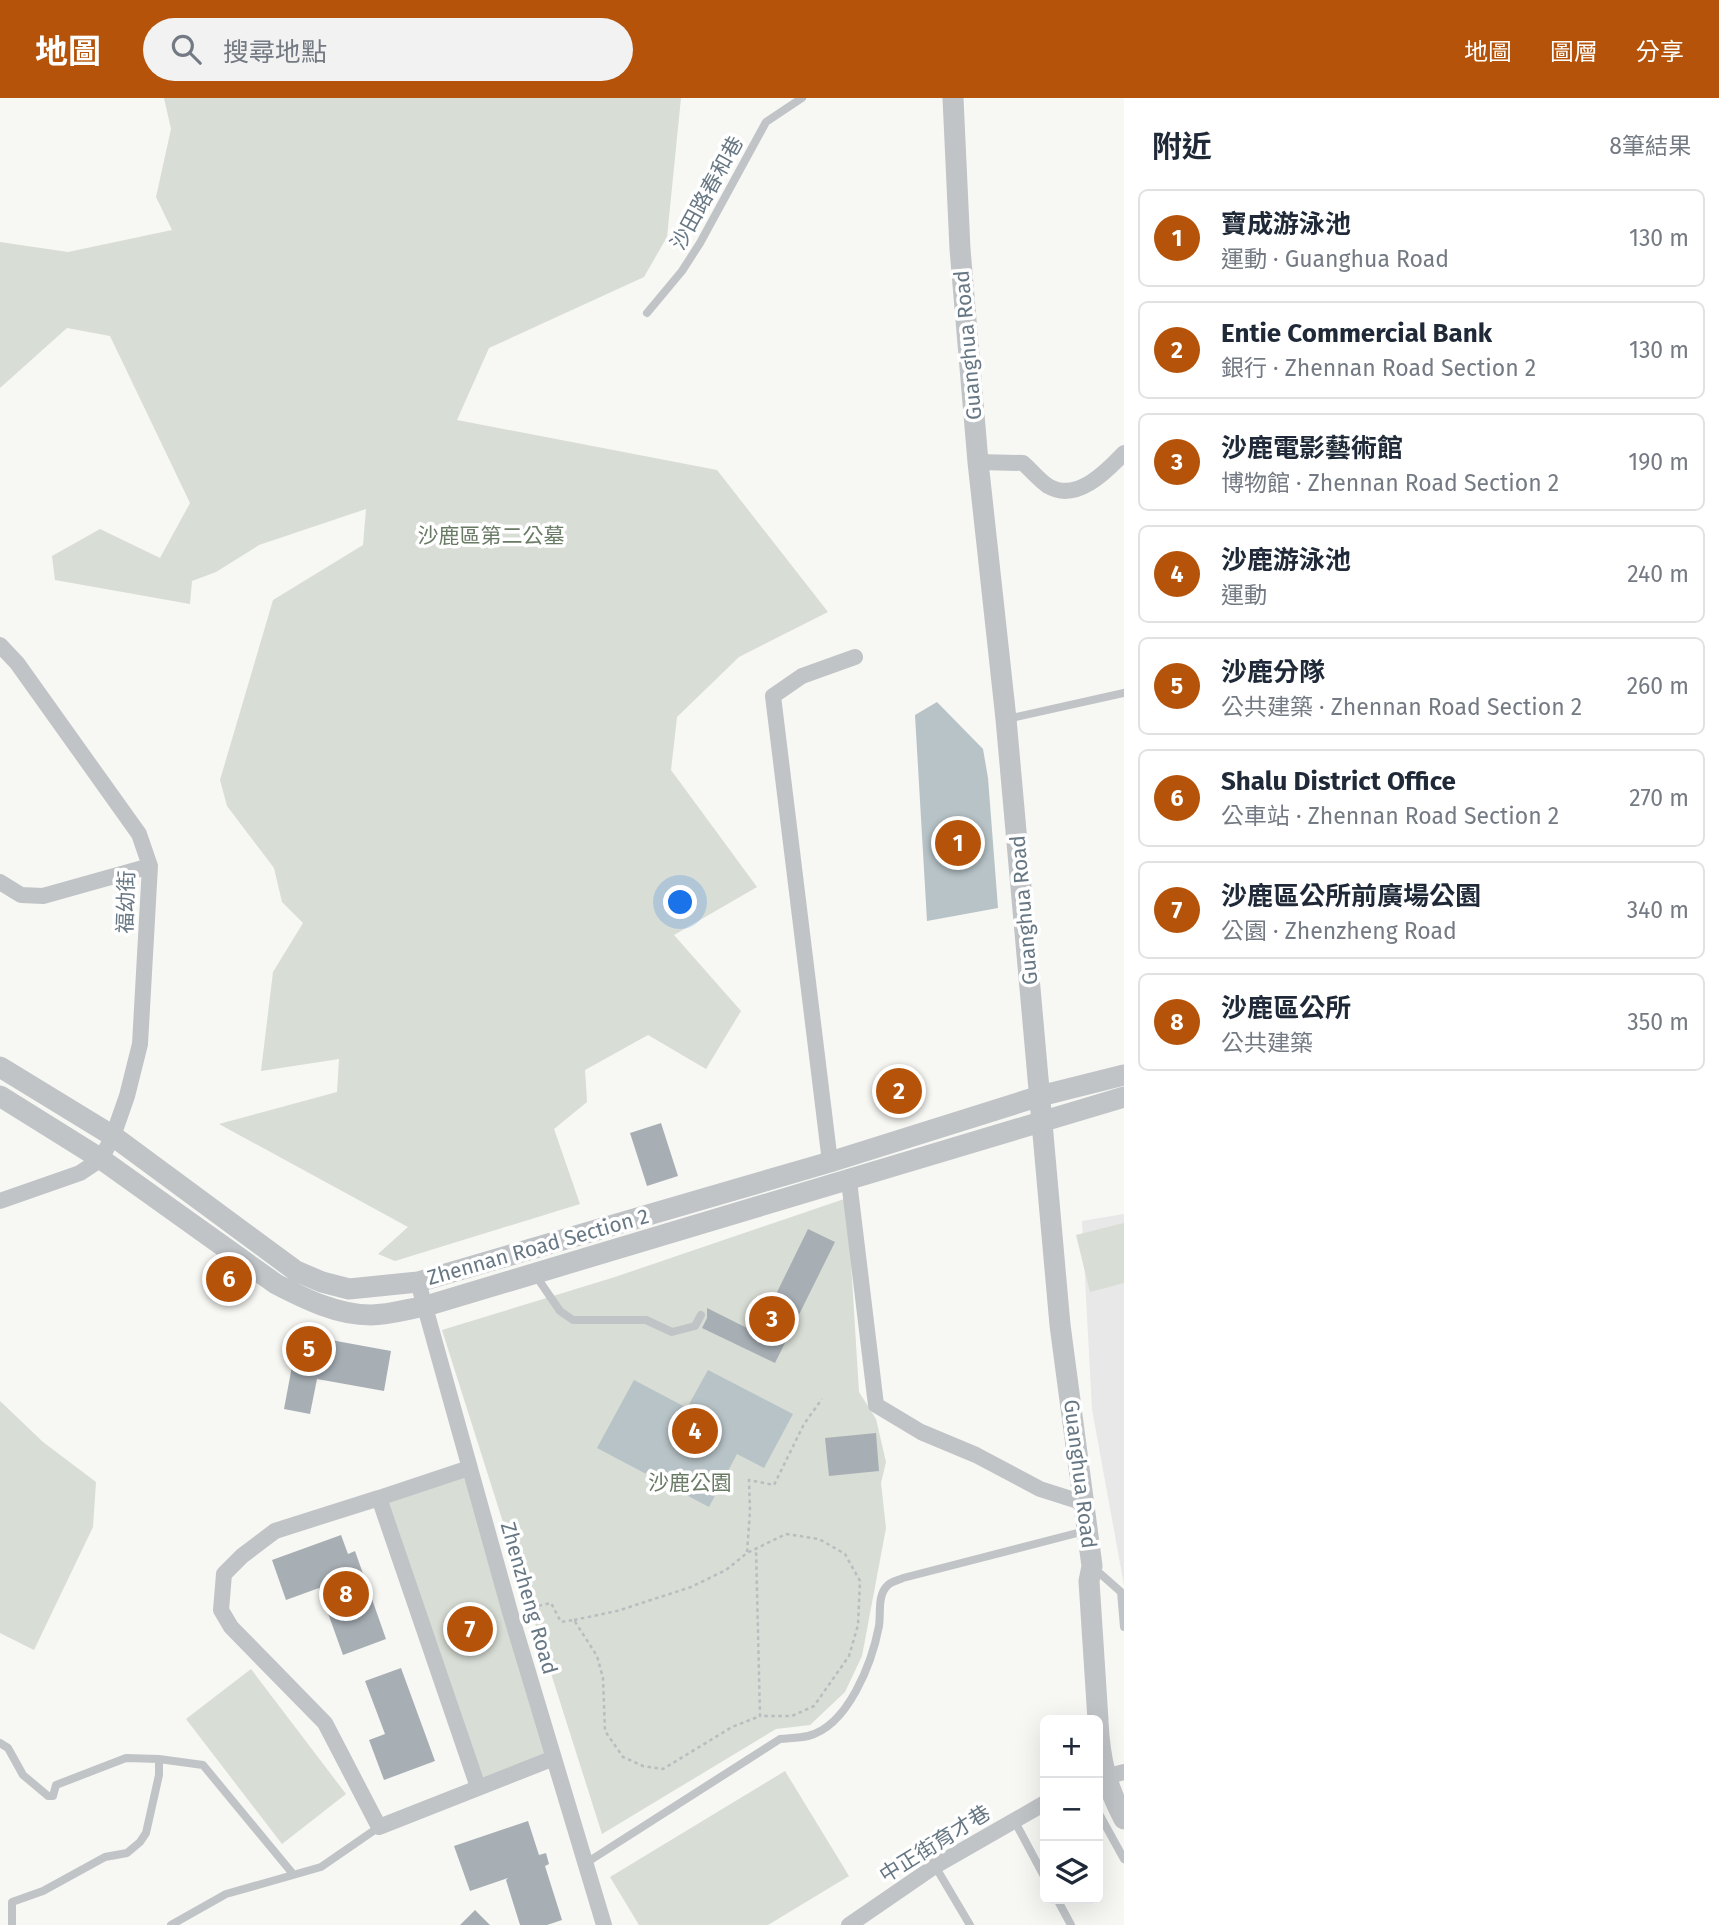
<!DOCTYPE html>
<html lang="zh-TW">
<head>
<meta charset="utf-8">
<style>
  :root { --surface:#fff; --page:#f2f2f3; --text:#1f2937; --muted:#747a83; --line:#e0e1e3; --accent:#b45309 }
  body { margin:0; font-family:"Fira Sans","Noto Sans TC",sans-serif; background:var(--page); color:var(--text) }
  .controls { position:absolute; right:21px; bottom:21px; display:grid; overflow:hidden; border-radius:10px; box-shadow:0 7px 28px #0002 }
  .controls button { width:63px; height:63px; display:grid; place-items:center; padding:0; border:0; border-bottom:2px solid var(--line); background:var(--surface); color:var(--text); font:35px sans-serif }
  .you { position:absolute; left:681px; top:805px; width:24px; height:24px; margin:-18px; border:5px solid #fff; border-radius:50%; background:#1a73e8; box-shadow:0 0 0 10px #1a73e833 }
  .badge { display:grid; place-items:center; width:46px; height:46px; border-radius:50%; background:var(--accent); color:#fff; font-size:23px; font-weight:700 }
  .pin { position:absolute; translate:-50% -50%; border:4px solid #fff; box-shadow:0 2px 7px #0006 }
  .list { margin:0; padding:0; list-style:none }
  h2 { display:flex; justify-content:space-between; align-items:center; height:91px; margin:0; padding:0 28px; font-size:30px }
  h2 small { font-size:23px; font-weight:400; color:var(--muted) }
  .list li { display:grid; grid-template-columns:46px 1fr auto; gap:21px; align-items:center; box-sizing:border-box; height:98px; margin:0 14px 14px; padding:0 14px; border:2px solid var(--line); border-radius:10px }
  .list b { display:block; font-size:26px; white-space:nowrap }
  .list p { margin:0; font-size:23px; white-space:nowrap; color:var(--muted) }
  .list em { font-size:23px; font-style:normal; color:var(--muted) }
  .icon { flex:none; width:38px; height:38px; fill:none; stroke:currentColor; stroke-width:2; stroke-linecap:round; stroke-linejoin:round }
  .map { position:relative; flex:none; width:1124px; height:1827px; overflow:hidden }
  header { display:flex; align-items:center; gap:42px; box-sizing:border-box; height:98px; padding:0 35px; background:var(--accent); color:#fff }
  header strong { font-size:33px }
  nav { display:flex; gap:38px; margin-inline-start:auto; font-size:24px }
  .search { width:490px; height:63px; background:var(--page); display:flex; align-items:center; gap:18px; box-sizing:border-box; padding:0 24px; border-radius:38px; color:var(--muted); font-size:26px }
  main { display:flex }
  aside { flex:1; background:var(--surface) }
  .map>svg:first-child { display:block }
  .built { fill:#e7e8e7 }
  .green { fill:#d8ddd5 }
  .water { fill:#b7c3c7 }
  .building { fill:#a7afb5 }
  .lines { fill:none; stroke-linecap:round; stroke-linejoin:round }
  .path { stroke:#babdbf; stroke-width:2.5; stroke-dasharray:3.5 3.5; stroke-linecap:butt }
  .service { stroke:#c0c4c7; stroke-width:8 }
  .minor { stroke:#c0c4c7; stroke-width:16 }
  .tertiary { stroke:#c0c4c7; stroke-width:21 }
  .labels { text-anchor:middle; stroke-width:7; stroke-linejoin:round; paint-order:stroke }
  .street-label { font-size:21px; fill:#677884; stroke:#fff }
  .park-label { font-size:21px; fill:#6a7b65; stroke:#fff }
</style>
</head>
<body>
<header>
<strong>地圖</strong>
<div class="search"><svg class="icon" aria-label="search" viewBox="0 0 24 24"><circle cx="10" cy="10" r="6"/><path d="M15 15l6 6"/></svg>搜尋地點</div>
<nav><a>地圖</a><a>圖層</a><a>分享</a></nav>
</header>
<main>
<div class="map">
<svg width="1124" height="1827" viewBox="0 0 1124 1827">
  <rect width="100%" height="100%" fill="#f7f7f4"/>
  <!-- built -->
  <path class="built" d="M1124,1116v371l-32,-176 -10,-188z"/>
  <!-- green -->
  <path class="green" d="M164,0h517l-14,139 -23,40 -155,71 -32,72 260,50 111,142 -89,45 -62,60 -6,53 86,117 -83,48 67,76 -35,58 -58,-34 -63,35 2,32 -33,27 26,75 -185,57 -17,-7 30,-27 -189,-103 118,-32 2,-33 -78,12 12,-99 30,-49 -21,-21 -8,-34 -47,-62 -7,-26 53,-180 90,-55 3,-36 -107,36 -43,27 -24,9 -2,23 -135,-24 -3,-24 48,-27 60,29 30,-55 -80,-167 -43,-8 -67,60v-146l68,10 104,-22 -16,-33 15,-68z
    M847,1100l12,194 17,27 10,43 -5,21 5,45 -24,128 -17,36 -35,33 -34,4 -174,105 -160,-504 173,-53z
    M1124,1125v60l-34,9 -14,-57z
    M0,1303l43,41 53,40 -3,45 -59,123 -34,-17z
    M465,1378l84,278 -68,27 -95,-277z
    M251,1571l95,125 -64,50 -96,-125z
    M785,1673l64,105 -81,49h-129l-29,-48z"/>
  <!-- water -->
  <path class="water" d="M937,604l46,47 5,29 10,130 -71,13 -12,-206z
    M708,1272l85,44 -29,54 -27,-14 -28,53 -112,-59 37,-68 53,28z"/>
  <!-- building -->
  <path class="building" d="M661,1025l17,53 -31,10 -17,-53z
    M808,1131l27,13 -60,121 -73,-35 5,-10v-10l50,25z
    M298,1236l93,17 -7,40 -67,-12 -7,35 -26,-5z
    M876,1335l3,38 -50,5 -4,-38z
    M341,1437l7,19 7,-3 31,88 -43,16 -24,-67 -33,12 -14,-40z
    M401,1570l34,93 -51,19 -15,-40 16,-6 -20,-53z
    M528,1723l11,34 7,-2 3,11 -4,2 17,54 -15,5h-27l-14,-45 2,-2 -38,13 -16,-45z
    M475,1812l15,15h-30z"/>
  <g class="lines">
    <!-- path -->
    <path class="path" d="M747,1454l3,-41 -1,-31 25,5 30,-61 18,-25
      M525,1511l26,-6 10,19 13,-2 23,36 6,22 2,53 18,26 20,9 20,3 69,-42 28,-11
      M574,1522l43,-9 74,-24 35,-17 21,-17 39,-19 33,5 26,15 15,27 -2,44 -9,31 -35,50 -22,10h-32l-4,-168"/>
    <!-- service -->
    <path class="service" d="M647,215l35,-42 18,-28 66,-121 36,-24
      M1007,621l117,-26
      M536,1178l24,35 13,9h73l26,12 23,-6 6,-11
      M1095,1471l26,23 3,35
      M0,1645l8,5 15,27 25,21h5l3,-11 70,-27 33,1 44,6 90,109
      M1098,1714l26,47
      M1014,1722l31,58
      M586,1765l194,-124c9,-1 19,-1 28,-3 40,-10 64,-73 71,-110 2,-13 -2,-31 9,-41 3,-3 11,-5 15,-7l182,-47
      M935,1768l35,59
      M1057,1801l14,26
      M12,1827v-23l31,-11 62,-34 22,-4 13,-11 6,-9 13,-58v-16
      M171,1827l55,-31 95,-27 58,-40"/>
    <!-- minor -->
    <path class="minor" d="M978,364l45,1c8,7 16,17 25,23 28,17 58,-14 76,-33
      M0,547l17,18 122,171 11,32 -10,178 -13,52 -14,40 -12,23 -21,14 -80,28
      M0,784l21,13 22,1 107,-30
      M830,1064l-57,-466 29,-20 53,-19
      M849,1083l27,224 45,27 55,23 64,34 44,14
      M418,1184l92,330 94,313
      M379,1400l90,-30
      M1098,1681l26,-7
      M478,1689l-99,-289 -104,33 -33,25 -18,18 -3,36 10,17 94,96 54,104 175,-69
      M849,1827l86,-59 110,-63"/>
    <!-- tertiary -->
    <path class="tertiary" d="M953,0l7,151 18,213 28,257 54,606 32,241 -3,15 9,139
      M0,969l113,69 183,135 26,11 27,7 69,-7 412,-120 210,-66 84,-21
      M0,998l101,63 175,125c29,15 61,31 95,31 18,0 37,-6 55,-9l698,-209
      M1098,1624c2,38 8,63 26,97"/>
  </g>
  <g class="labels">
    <!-- street labels -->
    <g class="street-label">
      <text transform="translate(707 95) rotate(-61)" y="7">沙田路春和巷</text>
      <text transform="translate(968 247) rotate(-95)" y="7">Guanghua Road</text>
      <text transform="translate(126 804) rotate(-88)" y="7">福幼街</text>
      <text transform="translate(1024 812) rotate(-95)" y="7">Guanghua Road</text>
      <text transform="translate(538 1149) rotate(-16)" y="7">Zhennan Road Section 2</text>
      <text transform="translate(1080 1376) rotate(83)" y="7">Guanghua Road</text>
      <text transform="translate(529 1500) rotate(74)" y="7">Zhenzheng Road</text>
      <text transform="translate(935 1746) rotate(-32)" y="7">中正街育才巷</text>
    </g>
    <!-- park labels -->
    <g class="park-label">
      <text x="491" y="445">沙鹿區第二公墓</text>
      <text x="690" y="1392">沙鹿公園</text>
    </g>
  </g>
</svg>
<div class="controls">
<button>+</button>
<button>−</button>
<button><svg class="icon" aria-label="layers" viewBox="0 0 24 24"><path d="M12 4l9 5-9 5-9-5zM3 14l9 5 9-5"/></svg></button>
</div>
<div class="you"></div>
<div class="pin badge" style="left:958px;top:745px">1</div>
<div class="pin badge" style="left:899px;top:993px">2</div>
<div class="pin badge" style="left:772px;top:1221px">3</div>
<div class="pin badge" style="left:695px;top:1333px">4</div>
<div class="pin badge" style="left:309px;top:1251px">5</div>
<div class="pin badge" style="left:229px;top:1181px">6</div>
<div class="pin badge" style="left:470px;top:1531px">7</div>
<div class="pin badge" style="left:346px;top:1496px">8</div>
</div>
<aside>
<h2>附近<small>8筆結果</small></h2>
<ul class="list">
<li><span class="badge">1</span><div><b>寶成游泳池</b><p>運動 · Guanghua Road</p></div><em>130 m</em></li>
<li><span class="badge">2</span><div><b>Entie Commercial Bank</b><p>銀行 · Zhennan Road Section 2</p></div><em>130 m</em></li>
<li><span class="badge">3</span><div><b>沙鹿電影藝術館</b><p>博物館 · Zhennan Road Section 2</p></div><em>190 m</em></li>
<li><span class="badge">4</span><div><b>沙鹿游泳池</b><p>運動</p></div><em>240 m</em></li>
<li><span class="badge">5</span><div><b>沙鹿分隊</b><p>公共建築 · Zhennan Road Section 2</p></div><em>260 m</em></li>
<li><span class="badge">6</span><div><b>Shalu District Office</b><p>公車站 · Zhennan Road Section 2</p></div><em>270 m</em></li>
<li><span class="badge">7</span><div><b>沙鹿區公所前廣場公園</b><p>公園 · Zhenzheng Road</p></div><em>340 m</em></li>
<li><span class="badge">8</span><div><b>沙鹿區公所</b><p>公共建築</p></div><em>350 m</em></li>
</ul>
</aside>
</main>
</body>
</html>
